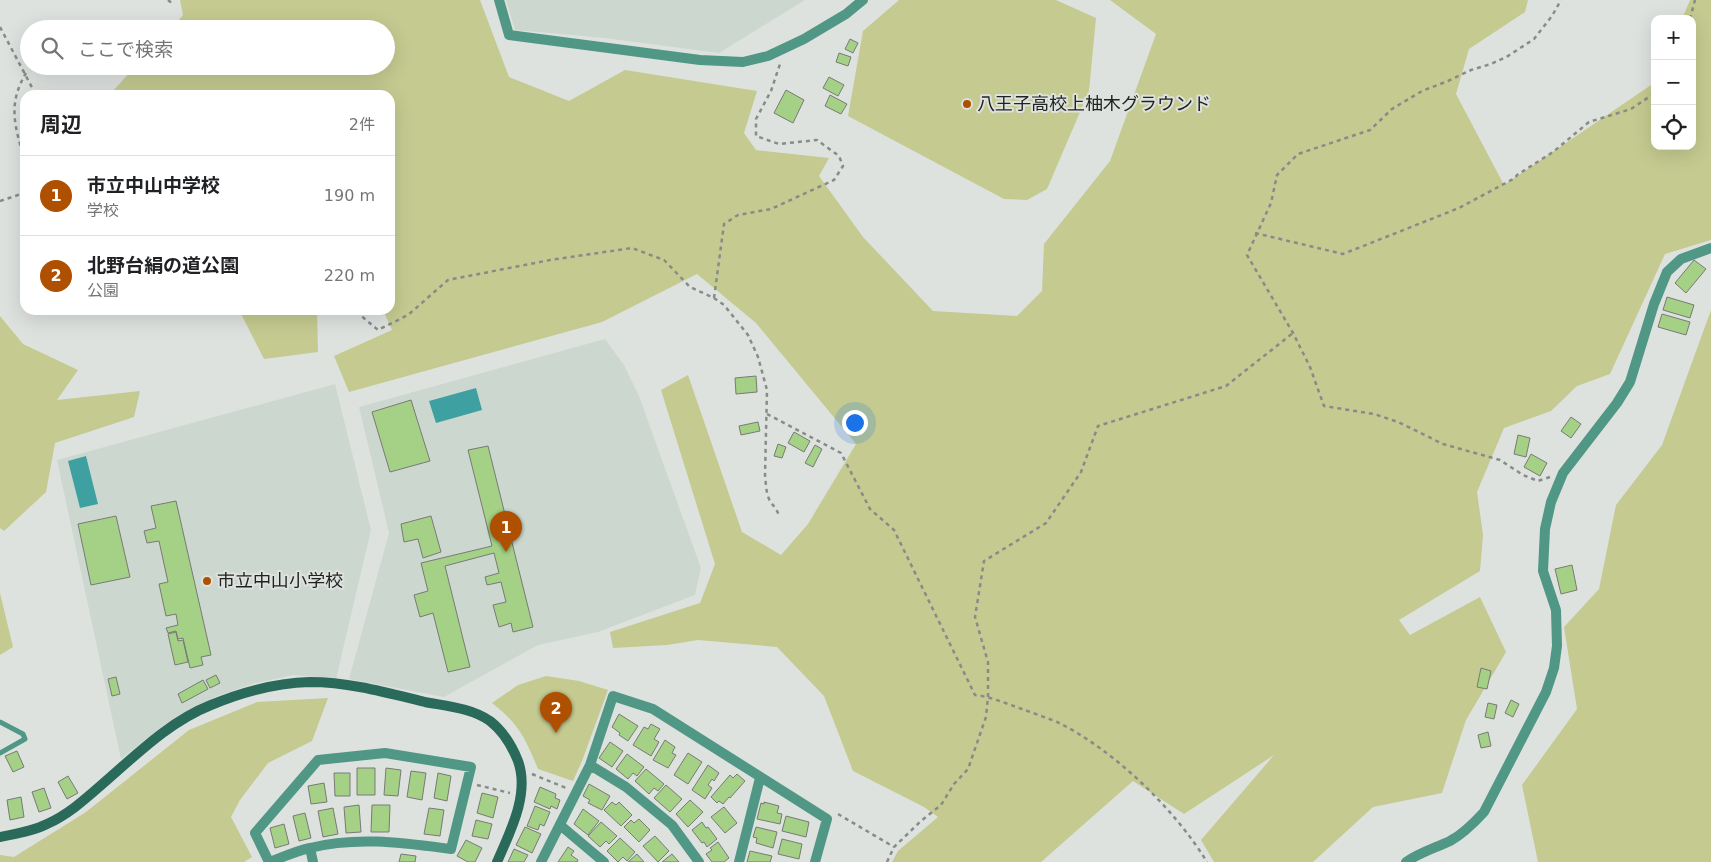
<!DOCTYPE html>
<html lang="ja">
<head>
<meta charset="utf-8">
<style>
  :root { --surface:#fff; --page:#f6f6f6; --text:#202124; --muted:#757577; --line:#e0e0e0; --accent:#af5000 }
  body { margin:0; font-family:"DejaVu Sans","Noto Sans JP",sans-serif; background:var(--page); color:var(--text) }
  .controls { position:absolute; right:15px; top:15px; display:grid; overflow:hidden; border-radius:10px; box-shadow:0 5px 20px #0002 }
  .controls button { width:45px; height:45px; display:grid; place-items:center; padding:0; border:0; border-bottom:1px solid var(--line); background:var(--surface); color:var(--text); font:25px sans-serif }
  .you { position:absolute; left:854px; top:422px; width:18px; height:18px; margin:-12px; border:4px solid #fff; border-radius:50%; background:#1a73e8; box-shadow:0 0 0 8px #1a73e833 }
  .badge { display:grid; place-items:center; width:32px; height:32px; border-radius:50%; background:var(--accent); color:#fff; font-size:16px; font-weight:700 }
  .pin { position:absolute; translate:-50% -41px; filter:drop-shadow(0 1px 2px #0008) }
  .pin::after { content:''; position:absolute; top:26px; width:18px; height:15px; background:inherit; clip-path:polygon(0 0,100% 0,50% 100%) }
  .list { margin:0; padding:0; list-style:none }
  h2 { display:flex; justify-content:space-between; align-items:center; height:65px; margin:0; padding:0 20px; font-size:21px }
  h2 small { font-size:16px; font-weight:400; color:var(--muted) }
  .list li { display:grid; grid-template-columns:32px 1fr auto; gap:15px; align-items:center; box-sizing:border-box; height:80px; padding:0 20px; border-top:1px solid var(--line) }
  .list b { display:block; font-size:19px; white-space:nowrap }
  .list p { margin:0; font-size:16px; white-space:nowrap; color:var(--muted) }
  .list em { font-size:16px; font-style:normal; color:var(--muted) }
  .icon { flex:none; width:28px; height:28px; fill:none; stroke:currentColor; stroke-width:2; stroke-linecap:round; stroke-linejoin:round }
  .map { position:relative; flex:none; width:1711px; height:862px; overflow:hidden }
  .search { position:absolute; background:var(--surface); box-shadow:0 5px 20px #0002; left:20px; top:20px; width:375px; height:55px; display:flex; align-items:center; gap:12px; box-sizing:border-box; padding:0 18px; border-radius:28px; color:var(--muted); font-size:19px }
  .panel { position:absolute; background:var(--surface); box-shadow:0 5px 20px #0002; left:20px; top:90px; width:375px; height:225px; border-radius:15px }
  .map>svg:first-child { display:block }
  .built { fill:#ccd8cf }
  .green { fill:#c4ca90 }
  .water { fill:#3ea0a0 }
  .building { fill:#a4d185; stroke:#787a76 }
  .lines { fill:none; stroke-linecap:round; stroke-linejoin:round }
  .path { stroke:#888c89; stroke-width:2.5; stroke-dasharray:4 4; stroke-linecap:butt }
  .lane { stroke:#509785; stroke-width:5 }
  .street { stroke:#509785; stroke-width:10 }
  .secondary { stroke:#2a6a5b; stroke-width:10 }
  .poi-dot { fill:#af5000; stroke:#dee2df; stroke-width:2 }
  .labels { text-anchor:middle; stroke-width:4; stroke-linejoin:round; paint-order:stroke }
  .poi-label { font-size:18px; fill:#212322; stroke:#dee2df; text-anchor:start }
</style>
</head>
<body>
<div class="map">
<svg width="1711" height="862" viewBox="0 0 1711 862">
  <rect width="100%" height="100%" fill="#dee2df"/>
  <!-- built -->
  <path class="built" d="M506,0h299l-86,53 -115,-15 -89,-8z
    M605,339l19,26 15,31 62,172 -6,27 -97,37 -60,13 -94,52 -95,-18 40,-146 -30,-126z
    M335,384l36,146 -35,149 -43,-4 -41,9 -37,13 -35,19 -34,23 -25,20 -64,-299z"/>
  <!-- green -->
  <path class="green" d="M180,0h300l29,77 60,24 56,-31 132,21 -13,42 12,17 73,8 -10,18 44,61 70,74 84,5 25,-25 2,-47 66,-83 46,-127 -46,-34h418l-3,12 -56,37 -13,45 48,91 150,-102 1,-3v66h37v-127h-10l8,-19h21v240l-46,14 -55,120 -33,12 -26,25 -47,17 -27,64 6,43 -3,36 -81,49 11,15 70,-38 26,55 -40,68 -24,73 -69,14 -60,55h-99l-13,-22 73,-85 -90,59 -51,-33 -92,81h-149l6,-11 40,-34 -14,-10 -71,-36 -29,-75 -47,-49 -79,-7 -31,5 -54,3 -3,-16 90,-29 15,-39 -54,-174 27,-15 54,157 39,23 27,-31 48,-80 -100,-121 -59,-49 -95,48 -253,70 -15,-36 58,-26 -9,-20h7v-215h-281l27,-29h250v-37h-215l12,-14z
    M899,0h157l40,18 -7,73 -42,98 -20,11 -23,-1 -156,-83 15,-85z
    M239,310h78l1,42 -54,7z
    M1711,310v552h-173l-16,-77 55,-76 -13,-82 35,-38 17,-84 46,-60z
    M0,316l23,28 55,26 -21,30 83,-9 -6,26 -79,26 -9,49 -42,39 -4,-3z
    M0,593l13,54 -13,8z
    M546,676l33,5 29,9 -26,71 -9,20 -35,-12c-13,-31 -19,-45 -46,-66l26,-18z
    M328,698l-16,43 -44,22 -28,37 -9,17 21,40 -8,5h-244v-7l14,2 72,-45 103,-82 68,-28z"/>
  <!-- water -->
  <path class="water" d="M476,388l6,22 -46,13 -7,-22z
    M86,456l12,48 -18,4 -12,-47z"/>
  <!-- building -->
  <path class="building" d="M850,39l8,4 -5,10 -8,-4z
    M839,53l12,4 -3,9 -12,-4z
    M829,77l15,8 -6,11 -15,-8z
    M786,90l18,10 -11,23 -19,-10z
    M830,95l17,9 -6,10 -16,-8z
    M1694,260l12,9 -20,24 -11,-10z
    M1667,297l27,8 -4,13 -27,-8z
    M1662,314l28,8 -4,13 -28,-8z
    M756,376l1,16 -21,2 -1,-16z
    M411,400l19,61 -40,11 -18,-60z
    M1571,417l10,7 -10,14 -10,-7z
    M758,422l2,9 -19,4 -2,-9z
    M794,432l16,9 -6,11 -16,-9z
    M1518,435l12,3 -4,19 -12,-3z
    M778,444l8,3 -4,11 -8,-2z
    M815,445l7,4 -9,18 -8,-4z
    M488,446l45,181 -20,5 -2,-9 -12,4 -6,-22 13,-3 -5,-20 -14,3 -2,-8 14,-4 -5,-20 -49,13 25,101 -22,5 -15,-59 -13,4 -6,-22 14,-4 -7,-28 71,-17 -24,-96z
    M1531,454l16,9 -7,13 -16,-9z
    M176,501l35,154 -10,2 2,8 -13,3 -7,-30 -5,1 -2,-8 -8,2 -2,-5 12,-3 -2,-11 -10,2 -7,-32 9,-2 -9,-41 -12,2 -3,-12 12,-3 -5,-22z
    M116,516l14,61 -39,8 -13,-61z
    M431,516l10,36 -18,6 -5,-19 -14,3 -3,-18z
    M1572,565l5,25 -16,4 -6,-25z
    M176,632l2,9 5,-1 5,22 -13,3 -7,-31z
    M1481,668l10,3 -4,18 -10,-2z
    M216,675l4,8 -10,5 -4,-8z
    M116,677l4,17 -8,2 -4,-17z
    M203,680l5,9 -26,14 -4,-9z
    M1511,700l8,4 -6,13 -8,-4z
    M1488,703l9,2 -3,14 -9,-2z
    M619,714l19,12 -10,15 -9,-6 1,-2 -8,-6z
    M651,724l9,5 -6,10 5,3 -8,14 -18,-11 11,-18 4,2z
    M1488,732l3,14 -10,2 -3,-13z
    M665,740l10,7 -3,6 4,2 -8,13 -15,-8z
    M610,742l13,9 -11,16 -13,-9z
    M17,751l7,16 -11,5 -8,-16z
    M688,753l14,9 -14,22 -14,-9z
    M627,754l17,13 -7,9 -4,-3 -5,6 -12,-10z
    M708,765l11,8 -5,8 -2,-2 -4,6 4,3 -7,11 -13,-9z
    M357,768h18v27h-18z
    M386,768l15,2 -3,26 -14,-1z
    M646,769l18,15 -6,7 -4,-3 -5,6 -14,-13z
    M411,771l15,2 -4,27 -15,-3z
    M334,773h16v23h-15z
    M438,773l13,3 -4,25 -13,-3z
    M737,774l8,7 -15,17 -1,-1 -6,7 -4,-3 -2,2 -6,-6 19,-22 3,3z
    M68,776l10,17 -11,6 -9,-17z
    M324,783l3,19 -16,2 -3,-18z
    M589,784l21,12 -8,14 -14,-7 2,-3 -7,-4z
    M666,785l16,14 -12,13 -16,-14z
    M540,787l16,7 -1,4 5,2 -3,9 -6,-3 -1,3 -16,-7z
    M44,788l7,20 -12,4 -7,-20z
    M482,793l16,4 -5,21 -16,-5z
    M21,797l3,20 -14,3 -3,-20z
    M690,800l13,12 -15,15 -12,-13z
    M612,802l4,3 3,-3 13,13 -11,11 -17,-16z
    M764,802l15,4 -2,7 5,1 -2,10 -23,-5 4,-16 3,1z
    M359,805l2,27 -15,1 -2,-26z
    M372,805h18l-1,27h-18z
    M535,806l15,6 -6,14 -4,-2 -2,6 -11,-4z
    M724,807l13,16 -12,10 -14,-16z
    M333,808l5,26 -15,3 -5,-26z
    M429,808l15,2 -4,26 -16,-2z
    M583,809l16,12 -11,14 -14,-11z
    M305,813l6,25 -12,3 -6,-25z
    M786,816l23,6 -3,15 -24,-6z
    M639,819l11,11 -11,12 -15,-15 7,-7 3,3z
    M476,820l16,4 -4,15 -16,-3z
    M601,822l16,14 -8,8 -3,-3 -6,6 -12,-11z
    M702,822l4,6 2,-1 9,12 -10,8 -3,-5 -2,1 -10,-13z
    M284,824l5,20 -14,4 -5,-20z
    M525,827l16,7 -9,19 -16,-8z
    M756,827l21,5 -4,16 -17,-5 1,-5 -4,-1z
    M655,836l14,15 -11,11 -15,-16z
    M620,838l15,14 -8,9 -4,-4 -5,5 -11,-11z
    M782,839l20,5 -3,15 -21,-5z
    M466,840l16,8 -7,14h-7l-11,-6z
    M718,842l11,16 -5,4h-12l-6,-8 6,-4 -2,-2z
    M568,847l6,4 -3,4 7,5 -1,2h-19z
    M514,849l14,6 -4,7h-16z
    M750,851l22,5 -2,6h-23z
    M401,854l15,2 -1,6h-16z
    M637,854l7,8h-16z
    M672,854l7,8h-17z"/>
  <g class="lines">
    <!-- path -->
    <path class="path" d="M168,0l6,5
      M1690,19l5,-19
      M0,27l36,68
      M25,161c-10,-34 -18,-56 1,-88
      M0,201l21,-7 4,-2
      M1255,233l88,21 116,-46 56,-30 2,-3 36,-23 36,-30 42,-13 24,-16
      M714,298l10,-74 14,-9 33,-6 63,-29 9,-14 -4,-10 -22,-16 -38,4 -23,-8v-17l15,-28 10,-30
      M348,310l11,4 19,16 30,-15 40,-35 102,-20 82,-12 32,12 26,27 24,11 10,7 24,30 10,22 9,33 -2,85c1,9 1,19 5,26 4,6 7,8 9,15
      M767,414l74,39 29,56 24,21 81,165c17,2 32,9 47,14 11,4 22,8 33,12 57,27 119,87 152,141
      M1550,477l-12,4 -15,-6 -23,-15 -57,-16 -45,-22 -24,-8 -50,-8 -14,-39 -17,-34 -46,-78 24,-52 6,-28 21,-21 72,-24 22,-21 30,-18 26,-10 23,-11 20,-6 17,-8 26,-17 18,-23 9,-16
      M532,774l34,14
      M477,785l33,8
      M838,814l56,33
      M887,862l7,-15 27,-26 20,-16 13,-21 14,-15 18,-52 2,-20v-35l-13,-45 9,-56 62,-38 35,-51 17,-46 128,-40 67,-53"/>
    <!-- lane -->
    <path class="lane" d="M0,722l23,12 2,5 -25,14"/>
    <!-- street -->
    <path class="street" d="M499,0l10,35 191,25 43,2 25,-6 36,-17 42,-25 17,-14
      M590,765l36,22 46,38 27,37
      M560,825l44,37
      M310,848l3,14
      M269,862l-14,-29 63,-73 67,-7 86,14 -20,82c-47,-6 -94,-13 -141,-1 -14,3 -27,9 -40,14
      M541,862l49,-97 23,-69 40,13 174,110 -12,43
      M739,862l21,-84
      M1406,862c13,-9 29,-14 44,-21 13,-7 24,-18 34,-29l62,-120 8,-24 3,-22 -1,-36 -13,-39 2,-42 6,-27 12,-29 54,-70 13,-21 24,-78 13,-32 14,-13 30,-11"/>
    <!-- secondary -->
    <path class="secondary" d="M0,837c16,-3 33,-6 47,-13 20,-9 36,-23 52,-37 35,-30 69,-65 112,-82 31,-13 65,-22 99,-23 39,0 78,11 115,20 21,4 47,6 65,19 13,10 22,25 28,40 12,33 -8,71 -21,101"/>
  </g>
  <!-- markers -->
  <g class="poi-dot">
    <circle cx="967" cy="104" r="5"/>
    <circle cx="207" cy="581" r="5"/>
  </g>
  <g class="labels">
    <!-- poi labels -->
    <g class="poi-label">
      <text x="977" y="110">八王子高校上柚木グラウンド</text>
      <text x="217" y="587">市立中山小学校</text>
    </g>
  </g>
</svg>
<div class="controls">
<button>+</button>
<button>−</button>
<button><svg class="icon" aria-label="locate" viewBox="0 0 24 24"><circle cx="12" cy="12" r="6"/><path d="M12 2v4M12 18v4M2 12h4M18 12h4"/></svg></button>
</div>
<div class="you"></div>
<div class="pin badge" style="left:506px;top:552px">1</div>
<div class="pin badge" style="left:556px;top:733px">2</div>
<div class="search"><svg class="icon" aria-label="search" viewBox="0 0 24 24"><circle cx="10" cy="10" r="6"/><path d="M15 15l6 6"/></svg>ここで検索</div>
<section class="panel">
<h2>周辺<small>2件</small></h2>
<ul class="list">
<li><span class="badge">1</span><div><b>市立中山中学校</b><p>学校</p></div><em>190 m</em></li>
<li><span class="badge">2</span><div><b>北野台絹の道公園</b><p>公園</p></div><em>220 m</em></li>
</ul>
</section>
</div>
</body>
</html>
